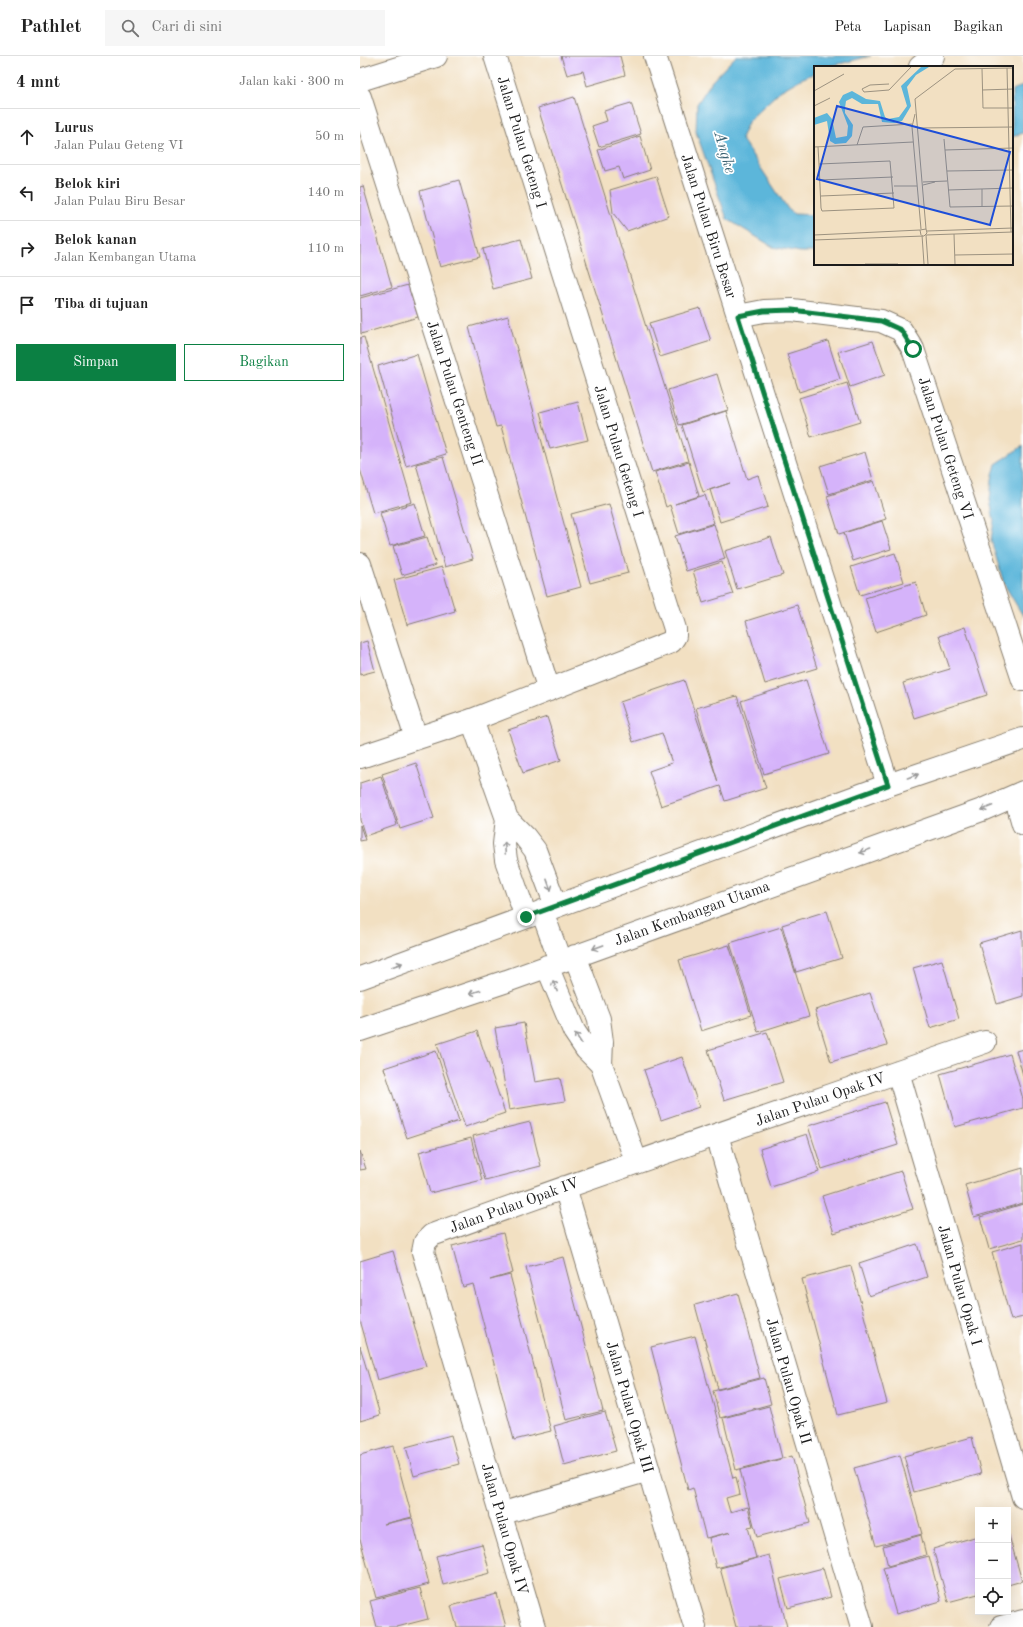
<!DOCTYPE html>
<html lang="id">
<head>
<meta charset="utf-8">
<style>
  :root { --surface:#fff; --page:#f6f6f6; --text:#222; --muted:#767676; --line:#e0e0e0; --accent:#0b8043 }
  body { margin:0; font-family:"Old Standard TT",serif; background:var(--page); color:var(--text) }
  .controls { position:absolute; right:12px; bottom:12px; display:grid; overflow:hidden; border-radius:0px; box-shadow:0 4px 16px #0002 }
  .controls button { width:36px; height:36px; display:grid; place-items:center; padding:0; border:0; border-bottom:1px solid var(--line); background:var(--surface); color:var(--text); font:20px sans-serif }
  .stop { position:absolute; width:12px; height:12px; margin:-9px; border:3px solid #0b8043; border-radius:50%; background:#fff }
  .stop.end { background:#0b8043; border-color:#fff; box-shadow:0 1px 4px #0008 }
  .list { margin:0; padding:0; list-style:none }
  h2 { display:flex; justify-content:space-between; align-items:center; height:52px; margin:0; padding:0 16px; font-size:17px }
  h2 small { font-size:13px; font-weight:400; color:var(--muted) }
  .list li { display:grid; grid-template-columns:26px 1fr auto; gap:12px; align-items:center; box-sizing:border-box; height:56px; padding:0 16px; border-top:1px solid var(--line) }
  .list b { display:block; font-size:15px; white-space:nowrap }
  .list p { margin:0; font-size:13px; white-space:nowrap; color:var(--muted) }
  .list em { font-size:13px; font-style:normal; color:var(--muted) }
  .actions { display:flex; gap:8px; padding:12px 16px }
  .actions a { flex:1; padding:9px 0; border:1px solid var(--accent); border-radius:0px; text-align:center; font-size:14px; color:var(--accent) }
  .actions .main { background:var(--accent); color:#fff }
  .icon { flex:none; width:22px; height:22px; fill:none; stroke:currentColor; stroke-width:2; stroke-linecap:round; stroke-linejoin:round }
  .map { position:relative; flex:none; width:663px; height:1571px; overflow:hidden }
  header { display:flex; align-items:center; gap:24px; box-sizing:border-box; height:56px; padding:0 20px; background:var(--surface); border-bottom:1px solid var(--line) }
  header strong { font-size:19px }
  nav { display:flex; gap:22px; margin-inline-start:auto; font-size:14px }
  .search { width:280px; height:36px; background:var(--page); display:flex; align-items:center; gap:10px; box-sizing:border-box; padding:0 14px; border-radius:0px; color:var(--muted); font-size:15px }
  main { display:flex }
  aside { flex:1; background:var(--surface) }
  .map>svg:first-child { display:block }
  .water { fill:#5cb6da; stroke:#3c697b }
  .building { fill:#d5b3fa }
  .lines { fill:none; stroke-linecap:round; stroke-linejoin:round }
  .minor-casing { stroke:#877e6f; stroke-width:24 }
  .minor { stroke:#fff; stroke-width:22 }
  .oneway { stroke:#999 }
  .route { stroke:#0b8043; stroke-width:5 }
  .labels { text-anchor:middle; stroke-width:3.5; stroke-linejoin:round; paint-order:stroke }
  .street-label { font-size:15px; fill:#1c1c1c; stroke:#fff }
  .water-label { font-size:16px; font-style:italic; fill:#396171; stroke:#fff }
  .inset-road { fill:none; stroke:#9c9280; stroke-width:1 }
  .view { fill:#1d4ed8; fill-opacity:0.15; stroke:#1d4ed8; stroke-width:2 }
  .inset-edge { fill:none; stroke:#1c1c1c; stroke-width:2 }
</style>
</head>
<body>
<header>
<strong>Pathlet</strong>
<div class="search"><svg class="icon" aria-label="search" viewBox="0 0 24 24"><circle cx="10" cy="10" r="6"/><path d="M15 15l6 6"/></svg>Cari di sini</div>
<nav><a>Peta</a><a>Lapisan</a><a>Bagikan</a></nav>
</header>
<main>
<aside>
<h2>4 mnt<small>Jalan kaki · 300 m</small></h2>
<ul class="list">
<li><svg class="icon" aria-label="ahead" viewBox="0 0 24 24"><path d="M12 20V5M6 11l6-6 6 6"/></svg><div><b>Lurus</b><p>Jalan Pulau Geteng VI</p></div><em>50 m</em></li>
<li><svg class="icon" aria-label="left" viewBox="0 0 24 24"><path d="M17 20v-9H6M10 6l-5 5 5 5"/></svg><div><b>Belok kiri</b><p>Jalan Pulau Biru Besar</p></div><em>140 m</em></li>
<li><svg class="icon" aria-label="right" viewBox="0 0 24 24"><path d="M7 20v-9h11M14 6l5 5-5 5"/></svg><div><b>Belok kanan</b><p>Jalan Kembangan Utama</p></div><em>110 m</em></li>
<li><svg class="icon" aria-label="arrive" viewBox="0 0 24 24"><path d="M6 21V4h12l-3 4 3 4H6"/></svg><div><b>Tiba di tujuan</b></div></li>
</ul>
<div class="actions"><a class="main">Simpan</a><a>Bagikan</a></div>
</aside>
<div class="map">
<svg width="663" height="1571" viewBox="0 0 663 1571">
  <rect width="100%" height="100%" fill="#fff"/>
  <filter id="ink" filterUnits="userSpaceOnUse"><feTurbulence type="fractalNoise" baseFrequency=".025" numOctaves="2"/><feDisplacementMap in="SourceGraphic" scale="8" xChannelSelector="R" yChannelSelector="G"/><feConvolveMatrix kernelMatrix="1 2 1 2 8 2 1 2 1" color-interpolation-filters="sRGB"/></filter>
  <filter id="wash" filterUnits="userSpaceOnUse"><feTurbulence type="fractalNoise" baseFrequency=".012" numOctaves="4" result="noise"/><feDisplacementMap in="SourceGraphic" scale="16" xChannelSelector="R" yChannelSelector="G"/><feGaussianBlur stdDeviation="0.9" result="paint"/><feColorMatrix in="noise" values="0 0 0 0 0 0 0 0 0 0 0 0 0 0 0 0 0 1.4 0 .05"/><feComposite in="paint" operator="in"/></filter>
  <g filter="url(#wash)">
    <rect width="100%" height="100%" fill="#f2e0c2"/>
    <!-- water -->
    <path class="water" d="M376,0h135c-19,4 -37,11 -56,11v6l-14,6 -21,12 -31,29 -8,18 47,71 6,5 21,1v37h-15l-27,-5 -46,-28 -31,-87 1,-28 15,-23z
      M663,30v47l-11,4v-47z
      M663,390v170l-19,-32 -13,-44 3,-19 -4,-21 2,-21 4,-15z"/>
    <g id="blocks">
      <!-- building -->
      <path class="building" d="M201,0h59l5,19 -38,11 -4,-15 -16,4z
        M214,41l114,364 -36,11 -114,-364z
        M271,47l10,31 -42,13 -7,-21 15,-5 -3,-10z
        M280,80l10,34 -27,9 -4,-12 -14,4 -7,-21z
        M296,120l13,40 -42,15 -14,-18 -3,-23z
        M99,124l21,77 -40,10 -20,-76z
        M3,130l29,101 -32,9v-109z
        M161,183l11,40 -39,10 -10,-40z
        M48,229l10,32 -57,17 -1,-36z
        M340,252l11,33 -51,16 -11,-34z
        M148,260l73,271 -34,9 -46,-170 -5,1 -27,-100z
        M4,281l48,165 -39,11 -13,-44v-131z
        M468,285l12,38 -41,13 -12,-38z
        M513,285l12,34 -35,12 -12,-35z
        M57,298l29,100 -40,12 -28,-100z
        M357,318l11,36 -49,15 -11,-35z
        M487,327l13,39 -49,15 -12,-39z
        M218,346l10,38 -38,9 -10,-37z
        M366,355l21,68 11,-4 10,32 -48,15 -10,-32 20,-7 -27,9 -21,-67z
        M505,396l8,28 -44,14 -9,-28z
        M83,401l30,102 -28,8 -29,-103z
        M329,406l10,34 -24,8 30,-9 9,28 -35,11 -9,-29 -4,2 -11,-35z
        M514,425l12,38 -47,15 -12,-38z
        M55,447l10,33 -35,10 -10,-33z
        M249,448l19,69 -38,10 -19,-69z
        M522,465l9,28 -38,12 -9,-28z
        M354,468l11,35 -39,12 -11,-35z
        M67,481l9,28 -34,10 -9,-29z
        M411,481l12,38 -46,14 -12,-38z
        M535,497l9,29 -44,13 -9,-28z
        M362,506l11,32 -30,9 -10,-32z
        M82,511l13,44 -48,14 -13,-45z
        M556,526l10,33 -50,17 -11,-34z
        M437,549l20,63 -52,16 -19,-63z
        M605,571l22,68 -73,23 -11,-35 47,-14 -11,-33z
        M7,585l8,30 -15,4v-32z
        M324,624l34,102 -22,-74 41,-12 29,92 -41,13 -5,-15 -59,20 -12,-35 23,-8 -10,-30 -29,9 -13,-40z
        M446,624l23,74 -65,20 -23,-73z
        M187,661l14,43 -38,13 -15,-43z
        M56,707l18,55 -34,11 -18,-55z
        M21,720l16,49 -32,11 -5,-16v-37z
        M0,769l5,15 -5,1z
        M467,855l15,47 -46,14 -14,-47z
        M421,871l28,89 -51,16 -28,-89z
        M662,874l1,66 -26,8 -18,-61z
        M369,889l22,70 -50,16 -22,-71z
        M582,904l17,59 -29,9 -17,-60z
        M510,937l17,52 -56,17 -16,-52z
        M164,967l11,59 25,-4 5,23 -56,9 -14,-82z
        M117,975l28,82 -40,14 -28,-83z
        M407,976l16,50 -59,18 -16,-50z
        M663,993v26l-7,-24z
        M76,995l23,70 -52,17 -23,-70z
        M650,998l13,45v9l-68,19 -15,-53z
        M322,1001l17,50 -38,13 -17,-50z
        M525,1046l13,43 -76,24 -14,-43z
        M170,1066l11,44 -56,14 -12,-44z
        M447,1078l12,38 -48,15 -11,-38z
        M111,1082l11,42 -52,13 -11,-41z
        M0,1095l6,18 -6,1z
        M663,1112v35l-49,14 -9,-32z
        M541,1115l12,38 -79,24 -12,-37z
        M663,1148v35l-34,10 -9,-32z
        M143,1177l10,40 -23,7 20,-5 41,156 -37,9 -41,-156 -10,3 -11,-41z
        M663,1187v74l-12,3 -19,-68z
        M557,1188l10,33 -58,19 -10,-33z
        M33,1195l33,115 -49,14 -17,-60v-59z
        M203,1201l40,154 -37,9 -40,-153z
        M491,1210l36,137 -49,12 -36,-136z
        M378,1237l22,85 -42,11 -23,-84z
        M335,1280l38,142 3,-1 4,17 -14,4 4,14 18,-5 5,19 -5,1 8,31 -40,10 -7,-30 22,-6 -25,6 -13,-50 -5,2 -37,-143z
        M0,1290l20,69 -20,6z
        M404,1322l7,26 -51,14 -7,-27z
        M409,1350l13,52 -46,12 -13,-52z
        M245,1356l11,39 -52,14 -10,-39z
        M91,1379l8,29 -45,12 -8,-29z
        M612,1381l9,37 -67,18 -10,-36z
        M33,1390l19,71 -28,7 28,-6 17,66 -53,14 -16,-59v-84z
        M540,1399l22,79 -46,12 -22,-78z
        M432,1400l18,67 -53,14 -17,-67z
        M648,1476l14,49 -14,4z
        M561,1479l5,20 -38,11 -5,-20z
        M618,1480v58l-30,8 -15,-53z
        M122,1488l8,29 -47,12 -7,-29z
        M409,1499l18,72h-51l-16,-59z
        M569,1500l12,45 -45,13 -13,-46z
        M463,1512l8,29 -43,11 -8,-29z
        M60,1532l8,31 -31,8h-20l-7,-26z
        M137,1538l9,33h-49l-6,-21z"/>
    </g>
  </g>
  <g filter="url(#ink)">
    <use href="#blocks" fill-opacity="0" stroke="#877e6f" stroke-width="1"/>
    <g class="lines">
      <defs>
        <path id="minor" d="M295,0l233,729
          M560,11l13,-11
          M0,24l76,-24
          M0,41l189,593
          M378,260l26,-5 28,-1 89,11 20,9 12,19 110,331
          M0,508l56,174
          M112,664l35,99 -3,25 2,16 20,57
          M0,701l112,-37 199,-78 4,-6v-7l-180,-573
          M655,740l8,28
          M147,763l18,18 10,13 21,56
          M182,855l18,50
          M215,900l24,63 3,23 -1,22 35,97
          M187,910l27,65 12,18 15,15
          M0,922l528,-193 135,-46
          M0,974l147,-49 475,-171 41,-18
          M538,1016l125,425
          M357,1079l145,492
          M205,1131l130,440
          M140,1458l149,-44
          M174,1571l-111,-375 2,-10 7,-7c184,-67 369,-129 553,-193
          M641,1571l22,-6"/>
      </defs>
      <!-- minor casing -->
      <use href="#minor" class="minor-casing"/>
      <!-- minor -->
      <use href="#minor" class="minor"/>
    </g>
    <!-- one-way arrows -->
    <defs><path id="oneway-shaft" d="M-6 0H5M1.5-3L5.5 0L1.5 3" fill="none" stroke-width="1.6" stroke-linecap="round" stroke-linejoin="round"/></defs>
    <g class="oneway">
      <use href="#oneway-shaft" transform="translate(553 720) rotate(-19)"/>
      <use href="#oneway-shaft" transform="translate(627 752) rotate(158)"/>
      <use href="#oneway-shaft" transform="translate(145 792) rotate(-93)"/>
      <use href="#oneway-shaft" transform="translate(505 795) rotate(161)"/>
      <use href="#oneway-shaft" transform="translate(189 829) rotate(70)"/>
      <use href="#oneway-shaft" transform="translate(238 891) rotate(160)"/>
      <use href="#oneway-shaft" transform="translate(37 909) rotate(-20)"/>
      <use href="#oneway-shaft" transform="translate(195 930) rotate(-111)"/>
      <use href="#oneway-shaft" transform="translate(115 936) rotate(162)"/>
      <use href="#oneway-shaft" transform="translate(218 982) rotate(-123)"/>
    </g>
  </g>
  <g class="lines" filter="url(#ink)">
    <!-- route -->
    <path class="route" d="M166,861l362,-132 -150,-469 26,-5 28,-1 89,11 20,9 12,19"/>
  </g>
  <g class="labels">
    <!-- street labels -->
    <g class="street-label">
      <text transform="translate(162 86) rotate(73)" y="5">Jalan Pulau Geteng I</text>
      <text transform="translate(349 170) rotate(72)" y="5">Jalan Pulau Biru Besar</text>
      <text transform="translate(95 337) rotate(72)" y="5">Jalan Pulau Genteng II</text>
      <text transform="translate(586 392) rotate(72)" y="5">Jalan Pulau Geteng VI</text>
      <text transform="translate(259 395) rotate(73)" y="5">Jalan Pulau Geteng I</text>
      <text transform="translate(332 857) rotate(-20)" y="5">Jalan Kembangan Utama</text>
      <text transform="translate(460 1043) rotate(-19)" y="5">Jalan Pulau Opak IV</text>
      <text transform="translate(154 1149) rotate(-20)" y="5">Jalan Pulau Opak IV</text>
      <text transform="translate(600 1229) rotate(74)" y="5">Jalan Pulau Opak I</text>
      <text transform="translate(429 1325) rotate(74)" y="5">Jalan Pulau Opak II</text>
      <text transform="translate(270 1351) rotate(74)" y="5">Jalan Pulau Opak III</text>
      <text transform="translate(145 1473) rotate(74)" y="5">Jalan Pulau Opak IV</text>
    </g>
    <!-- water labels -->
    <g class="water-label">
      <text transform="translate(366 96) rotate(74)" y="6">Angke</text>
    </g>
  </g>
  <!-- overview -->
  <g transform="translate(454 10)">
    <rect width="199" height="199" fill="#f2e0c2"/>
    <path d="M107,1h8l-13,8 -9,12 4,19 -9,15 -8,2 -12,-1 -4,-18h-16l-10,-6 -6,3 -1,7v5l8,12 -1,11 -6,7 -11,1 -5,-3 -3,-20 -13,4v-7l13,-5 5,6 4,19 11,-2 1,-10 -9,-24 4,-7 9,-4 14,8 14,2 5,16 3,2 11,-2 8,-11 -6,-20z" fill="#5cb6da"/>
    <path class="inset-road" d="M193,2l4,164M168,3l1,39h30M75,18l-19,1 -8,4 2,3 25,-2 22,-23M168,24l31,-1M0,25l30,-17M0,40l16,-8M101,48l-3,13 9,102M104,62l95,-1M130,73l6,68 63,-1M43,79l6,-18 49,-3M0,81l99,-5M4,81l1,17 2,44 1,3 72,-3 -4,-47 -71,3M131,84l68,-2M133,105l66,-1M6,114l73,-3M109,116l24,-1M109,119l12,-3M80,120h23M168,123v18M134,124l65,-2M7,130l73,-3M112,163l-11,-130 40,-30 58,-1M113,165l86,-3M140,168l1,30M0,169l106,-5M108,169l2,29M112,169l87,-3M112,169l2,29M0,174l110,-4 3,-3 -1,-4 -6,1 1,5M141,189l58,-1M51,198h33"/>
    <path class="view" d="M23,40l173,46 -20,73 -173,-46z"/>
    <rect width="199" height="199" class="inset-edge"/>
  </g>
</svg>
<div class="controls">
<button>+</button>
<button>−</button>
<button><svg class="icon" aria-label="locate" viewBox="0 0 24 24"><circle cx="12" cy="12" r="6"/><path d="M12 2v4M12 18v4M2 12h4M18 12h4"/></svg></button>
</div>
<div class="stop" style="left:553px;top:293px"></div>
<div class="stop end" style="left:166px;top:861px"></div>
</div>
</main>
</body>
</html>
